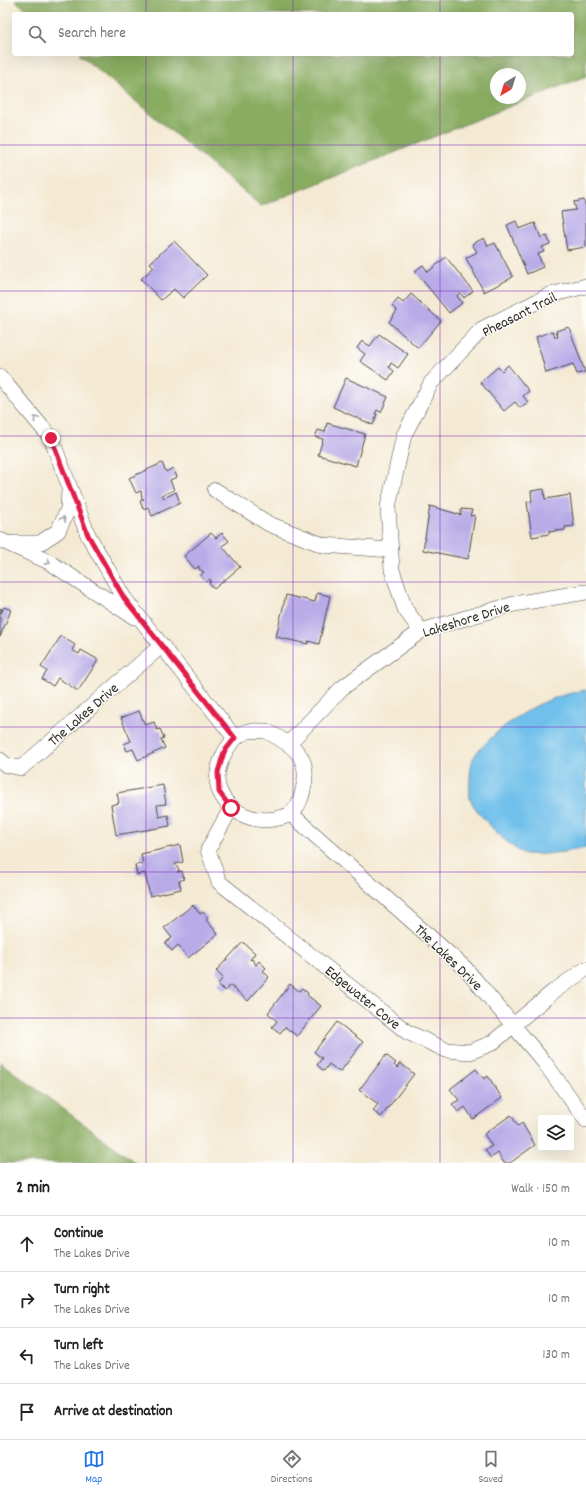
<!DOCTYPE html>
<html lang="en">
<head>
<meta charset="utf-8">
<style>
  :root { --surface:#fff; --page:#f2f2f2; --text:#222; --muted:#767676; --line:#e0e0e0; --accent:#1a73e8 }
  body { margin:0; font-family:Dekko,sans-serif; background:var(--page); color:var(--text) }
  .controls { position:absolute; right:12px; bottom:12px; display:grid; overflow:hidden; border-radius:4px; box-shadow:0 4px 16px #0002 }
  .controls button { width:36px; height:36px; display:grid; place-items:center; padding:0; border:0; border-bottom:1px solid var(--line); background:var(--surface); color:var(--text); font:20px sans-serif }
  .compass { position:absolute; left:490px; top:68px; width:36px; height:36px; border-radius:50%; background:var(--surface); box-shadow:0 4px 16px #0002; rotate:218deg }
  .stop { position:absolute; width:12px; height:12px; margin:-9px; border:3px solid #e11d48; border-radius:50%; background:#fff }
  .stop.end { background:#e11d48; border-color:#fff; box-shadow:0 1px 4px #0008 }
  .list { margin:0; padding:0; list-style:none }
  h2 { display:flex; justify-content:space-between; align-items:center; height:52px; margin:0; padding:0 16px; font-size:17px }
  h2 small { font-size:13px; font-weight:400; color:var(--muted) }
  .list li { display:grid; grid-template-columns:26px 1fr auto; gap:12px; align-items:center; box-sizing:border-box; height:56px; padding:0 16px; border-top:1px solid var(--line) }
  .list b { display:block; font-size:15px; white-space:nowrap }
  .list p { margin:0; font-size:13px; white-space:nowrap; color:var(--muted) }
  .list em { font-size:13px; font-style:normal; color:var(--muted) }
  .icon { flex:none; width:22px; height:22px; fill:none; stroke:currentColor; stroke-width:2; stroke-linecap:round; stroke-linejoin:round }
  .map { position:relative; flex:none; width:586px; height:1163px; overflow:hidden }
  .search { position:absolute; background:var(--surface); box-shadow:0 4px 16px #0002; left:12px; right:12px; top:12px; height:44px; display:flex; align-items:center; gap:10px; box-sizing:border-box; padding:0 14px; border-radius:4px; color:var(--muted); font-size:15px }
  .sheet { height:276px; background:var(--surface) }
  nav { display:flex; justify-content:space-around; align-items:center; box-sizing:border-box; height:56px; border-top:1px solid var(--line); background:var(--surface); font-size:11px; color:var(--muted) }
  nav a { display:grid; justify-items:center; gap:2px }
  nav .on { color:var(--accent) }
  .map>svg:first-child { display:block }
  .forest { fill:#88ac61; stroke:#5a6c46; fill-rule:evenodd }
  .water { fill:#70c0eb; stroke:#4e768b }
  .building { fill:#b8abe8 }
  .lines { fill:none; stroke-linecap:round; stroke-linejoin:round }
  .minor-casing { stroke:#494844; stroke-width:16 }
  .minor { stroke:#fff; stroke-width:15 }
  .oneway { stroke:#a0a0a0 }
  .route { stroke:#e11d48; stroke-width:5 }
  .grid { fill:none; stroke:#7b2cbf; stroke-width:1; stroke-opacity:0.55 }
  .labels { text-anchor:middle; stroke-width:3; stroke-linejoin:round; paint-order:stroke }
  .street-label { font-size:15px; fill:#2b2b2b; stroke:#fdfcf7 }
</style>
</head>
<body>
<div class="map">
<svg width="586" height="1163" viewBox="0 0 586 1163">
  <rect width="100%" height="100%" fill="#fdfcf7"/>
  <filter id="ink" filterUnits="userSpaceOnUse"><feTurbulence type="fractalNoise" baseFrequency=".025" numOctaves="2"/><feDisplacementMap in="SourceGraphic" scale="8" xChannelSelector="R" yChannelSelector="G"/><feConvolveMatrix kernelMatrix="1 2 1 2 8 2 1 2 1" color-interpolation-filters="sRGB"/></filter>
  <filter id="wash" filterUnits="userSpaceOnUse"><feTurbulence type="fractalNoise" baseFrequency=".012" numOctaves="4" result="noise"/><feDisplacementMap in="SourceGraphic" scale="16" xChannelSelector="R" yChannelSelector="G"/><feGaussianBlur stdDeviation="0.9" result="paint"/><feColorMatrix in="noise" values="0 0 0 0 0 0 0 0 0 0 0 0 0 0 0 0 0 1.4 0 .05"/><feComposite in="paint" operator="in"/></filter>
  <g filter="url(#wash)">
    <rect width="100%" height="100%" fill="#f4ead4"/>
    <!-- forest -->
    <path class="forest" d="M15,0h571v76l-325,130 -182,-152h493v-40h-541zM496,74h24v24h-24z
      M0,1062l136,101h-136z"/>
    <!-- water -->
    <path class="water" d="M586,690v158c-14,3 -47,8 -60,6 -13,-2 -52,-43 -56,-55 -1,-5 0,-31 2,-37 2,-8 10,-15 16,-21 29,-28 58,-44 98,-51z"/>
    <g id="blocks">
      <!-- building -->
      <path class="building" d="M584,200l2,8v39l-19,3 -6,-38 15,-2 -2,-8z
        M516,221l3,8 16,-6 6,15 6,-2 3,8 -8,3 2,5 -6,2 5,13 -16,7 -20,-49z
        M484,238l4,8 7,-3 18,34 -29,15 -18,-34 11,-6 -5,-8z
        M174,241l33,34 -24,23 -9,-9 -13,11 -20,-21 13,-12 -4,-4z
        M446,257l27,34 -9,7 -4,-5 -3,3 5,7 -13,10 -34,-42 8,-6 5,7z
        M411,294l30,27 -23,27 -29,-26 8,-11 -5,-5 6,-7 5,4z
        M569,327l16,45 -8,2 -4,-10 -27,9 -10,-36 17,-6 2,6h3l-2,-6z
        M379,334l29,20 -10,14 -7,-5 -2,4 5,4 -6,9 -28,-19 5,-7 -8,-6 5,-7 8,5z
        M508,365l21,26 -6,5 5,6 -8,6 -5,-6 -11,9 -24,-29 18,-15 4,4z
        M346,378l42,19 -7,15 -4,-2 -2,4h2l-4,11 -40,-18z
        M327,423l38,11 -9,32 -38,-11 5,-16 -8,-2 3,-7 7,2z
        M162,463l4,9 7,-4 4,9 -7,3 4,10 -12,5 2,3 12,-6 4,11 -28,13 -4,-9 -5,2 -3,-8 4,-2h-2l-1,-8 -5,2 -7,-15z
        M544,489l1,10 25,-4 4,31 -9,1v3l-9,1v-2l-1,2 -5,1 -1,-2v4l-17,3 -5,-35 5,-1 -1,-10z
        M430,506l31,9v-6l11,1 -2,6 5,-1 -7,44 -45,-9z
        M211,533l5,5 6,-5 7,8 -7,5 18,21 -26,22 -5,-6 2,-2 -1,-2 -4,3 -6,-7 4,-3 -5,-3v-3l-4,3 -11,-13z
        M317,593l13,3 -11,48 -11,-3v3l-32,-7 10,-42 29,7z
        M4,607l7,3 -11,27v-29l2,1 -1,4z
        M61,636l14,9 -3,5 7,4 2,-4 16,9v3l-19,29 -20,-13 -5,8 -11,-7 5,-8 -6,-4z
        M139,711l6,14 9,-3 3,8 3,-1 4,9 -3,1 4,9 -27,12 -5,-11 -6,2 -3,-7 7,-3 -10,-23z
        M163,785l3,19 -9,1 2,12 9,-2 2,11 -54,9 -5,-30 8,-2 -2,-10z
        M180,845l3,17 -8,2 4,6 -2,2 5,-1 2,8 -5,2 2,8 -31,7 -5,-23 -8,2 -2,-10 8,-1 -2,-10z
        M193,905l7,9 3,-2 5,6 -2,2 12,14 -30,24 -10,-13 -6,6 -7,-8 7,-5 -8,-10z
        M243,942l12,11 -5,7 2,-1 4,6 3,-4 7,7 -3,3 6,6 -21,24 -18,-16 -5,6 -7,-7 5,-6 -7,-7z
        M290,984l9,7 3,-3 6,5 -1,2 14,11 -24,30 -12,-9 -5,6 -8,-6 5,-6 -9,-8z
        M337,1022l26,20 -23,30 -11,-8 -5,7 -7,-6 5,-7 -8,-6z
        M386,1055l10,8 -2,2 3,3 3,-5 14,11 -33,43 -8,-6 5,-7 -19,-14z
        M476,1069l8,10 4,-3 14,22 -29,21 -8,-12 -7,5 -6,-8 7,-4 -9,-11z
        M511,1115l7,11 4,-3 13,22 -25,18h-6l-6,-10 -7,5 -6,-8 7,-4 -8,-12z"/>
    </g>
  </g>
  <g filter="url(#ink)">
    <use href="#blocks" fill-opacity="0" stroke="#494844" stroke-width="1"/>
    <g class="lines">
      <defs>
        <path id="minor" d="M0,377l51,61 37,97 36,63 111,140
          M215,490l54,34 54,21 68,5
          M0,540l49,22 85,55
          M13,543h27l18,-12 10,-22 1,-19
          M421,631l-16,-22 -13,-39 -4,-63 16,-72 27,-52 51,-54 68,-34 36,-9
          M266,731c27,14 46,25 37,59 -1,7 -6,20 -13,24 -2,2 -8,3 -11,4 -22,6 -49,-4 -59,-26 -9,-18 6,-52 25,-60 5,-2 14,-1 21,-1z
          M289,743l53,-55 79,-57 93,-27 72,-12
          M0,760l6,5 15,3 141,-123
          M231,808l-23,42 11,32 188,150 39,18 24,2 22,-9 62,-52 32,-22
          M291,814l174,154 79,94 42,58"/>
      </defs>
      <!-- minor casing -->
      <use href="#minor" class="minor-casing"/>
      <!-- minor -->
      <use href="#minor" class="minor"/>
    </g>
    <!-- one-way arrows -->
    <defs><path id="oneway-chevron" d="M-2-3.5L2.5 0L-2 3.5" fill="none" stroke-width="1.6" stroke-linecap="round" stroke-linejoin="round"/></defs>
    <g class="oneway">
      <use href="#oneway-chevron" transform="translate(36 419) rotate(-130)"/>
      <use href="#oneway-chevron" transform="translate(63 519) rotate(-66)"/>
      <use href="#oneway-chevron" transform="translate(48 562) rotate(28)"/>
    </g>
  </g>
  <g class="lines" filter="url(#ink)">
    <!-- route -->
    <path class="route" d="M51,438l37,97 36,63 111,140 -11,14 -6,20 1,20 12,16"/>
  </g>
  <!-- grid -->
  <path class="grid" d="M146,0v14M293,0v14M440,0v14M146,54v1109M293,54v1109M440,54v1109M0,145h586M0,291h586M0,436h586M0,582h586M0,727h586M0,872h586M0,1018h586"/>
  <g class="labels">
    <!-- street labels -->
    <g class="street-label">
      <text transform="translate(519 314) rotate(-27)" y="5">Pheasant Trail</text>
      <text transform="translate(466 619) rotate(-17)" y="5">Lakeshore Drive</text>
      <text transform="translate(83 714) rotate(-41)" y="5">The Lakes Drive</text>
      <text transform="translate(449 957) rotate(44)" y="5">The Lakes Drive</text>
      <text transform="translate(363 997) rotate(39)" y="5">Edgewater Cove</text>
    </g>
  </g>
</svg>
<div class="controls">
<button><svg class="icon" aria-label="layers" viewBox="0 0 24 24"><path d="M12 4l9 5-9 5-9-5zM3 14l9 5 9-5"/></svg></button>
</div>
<svg class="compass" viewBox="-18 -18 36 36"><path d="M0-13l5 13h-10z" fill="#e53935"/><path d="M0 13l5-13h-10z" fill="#767676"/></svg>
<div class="stop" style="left:231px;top:808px"></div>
<div class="stop end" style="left:51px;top:438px"></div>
<div class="search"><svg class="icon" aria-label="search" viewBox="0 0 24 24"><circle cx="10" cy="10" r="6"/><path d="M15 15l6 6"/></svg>Search here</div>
</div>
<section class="sheet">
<h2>2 min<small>Walk · 150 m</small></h2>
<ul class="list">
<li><svg class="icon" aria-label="ahead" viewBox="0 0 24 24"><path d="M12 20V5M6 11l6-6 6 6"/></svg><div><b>Continue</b><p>The Lakes Drive</p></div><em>10 m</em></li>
<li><svg class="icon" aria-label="right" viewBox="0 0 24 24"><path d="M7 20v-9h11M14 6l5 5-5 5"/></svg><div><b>Turn right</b><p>The Lakes Drive</p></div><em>10 m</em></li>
<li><svg class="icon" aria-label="left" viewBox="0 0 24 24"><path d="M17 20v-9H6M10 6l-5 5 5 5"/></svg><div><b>Turn left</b><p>The Lakes Drive</p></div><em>130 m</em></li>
<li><svg class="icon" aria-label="arrive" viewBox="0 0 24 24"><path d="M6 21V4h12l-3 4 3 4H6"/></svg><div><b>Arrive at destination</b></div></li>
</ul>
</section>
<nav>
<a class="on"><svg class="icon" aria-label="map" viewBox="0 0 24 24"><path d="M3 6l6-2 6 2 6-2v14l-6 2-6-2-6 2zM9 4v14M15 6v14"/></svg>Map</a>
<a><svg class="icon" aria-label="directions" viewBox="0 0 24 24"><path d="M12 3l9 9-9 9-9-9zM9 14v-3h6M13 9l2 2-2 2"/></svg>Directions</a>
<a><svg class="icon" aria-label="saved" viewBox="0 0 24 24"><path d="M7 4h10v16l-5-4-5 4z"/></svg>Saved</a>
</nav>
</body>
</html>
